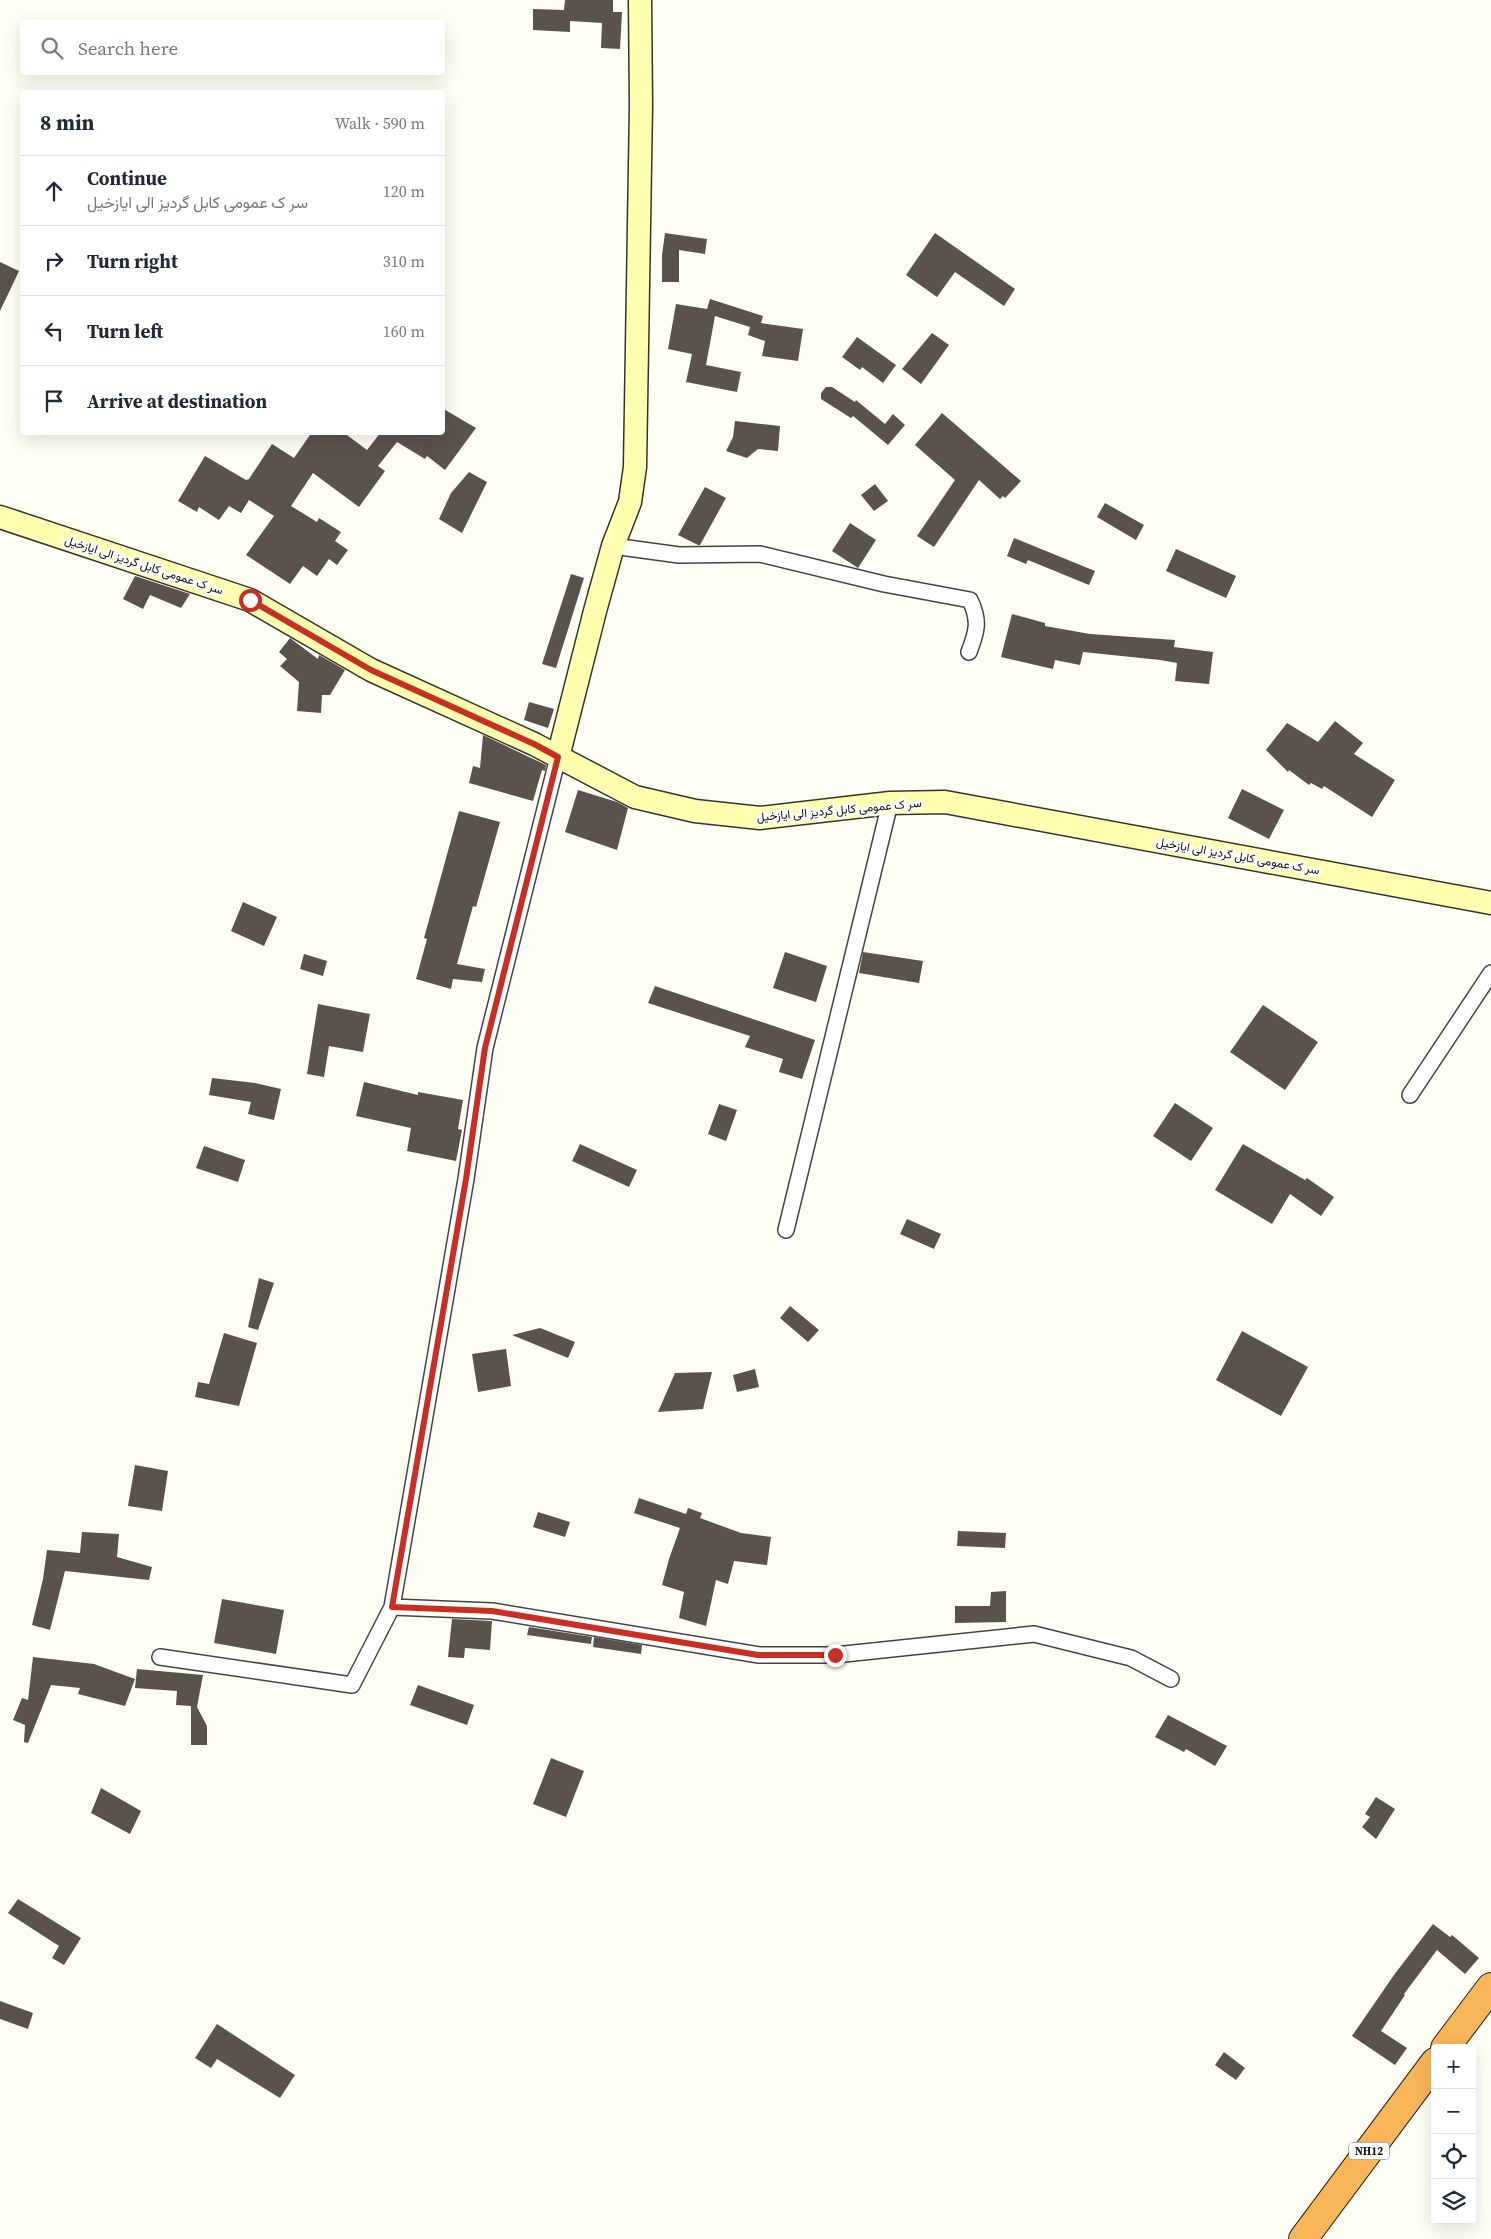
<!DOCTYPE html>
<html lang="en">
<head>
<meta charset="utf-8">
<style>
  :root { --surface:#fff; --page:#f6f6f7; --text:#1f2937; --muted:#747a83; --line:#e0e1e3 }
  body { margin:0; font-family:"Source Serif 4",Vazirmatn,serif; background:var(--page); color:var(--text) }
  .controls { position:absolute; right:15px; bottom:15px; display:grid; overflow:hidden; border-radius:5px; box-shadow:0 5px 20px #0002 }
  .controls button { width:45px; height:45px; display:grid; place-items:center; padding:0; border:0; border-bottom:1px solid var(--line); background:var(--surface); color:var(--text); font:25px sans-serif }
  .stop { position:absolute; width:15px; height:15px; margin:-11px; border:4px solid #c82f22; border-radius:50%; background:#fff }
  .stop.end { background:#c82f22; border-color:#fff; box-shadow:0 1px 5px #0008 }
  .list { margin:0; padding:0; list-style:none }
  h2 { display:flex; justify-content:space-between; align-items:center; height:65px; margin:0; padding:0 20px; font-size:21px }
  h2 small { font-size:16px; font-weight:400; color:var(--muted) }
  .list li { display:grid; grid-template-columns:32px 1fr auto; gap:15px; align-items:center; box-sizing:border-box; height:70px; padding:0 20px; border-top:1px solid var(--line) }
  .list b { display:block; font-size:19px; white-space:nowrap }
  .list p { margin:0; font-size:16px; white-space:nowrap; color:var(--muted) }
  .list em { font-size:16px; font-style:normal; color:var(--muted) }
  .icon { flex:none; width:28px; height:28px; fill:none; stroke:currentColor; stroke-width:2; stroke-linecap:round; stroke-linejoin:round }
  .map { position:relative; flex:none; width:1491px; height:2239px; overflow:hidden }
  .search { position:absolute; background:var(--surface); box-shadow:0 5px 20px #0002; left:20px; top:20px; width:425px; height:55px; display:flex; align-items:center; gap:12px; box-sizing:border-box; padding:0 18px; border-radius:5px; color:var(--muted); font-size:19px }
  .panel { position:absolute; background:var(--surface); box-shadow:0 5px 20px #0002; left:20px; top:90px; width:425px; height:345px; border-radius:5px }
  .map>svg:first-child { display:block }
  .building { fill:#5a534c }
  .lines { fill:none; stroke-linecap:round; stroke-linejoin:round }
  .street-casing { stroke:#444; stroke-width:18 }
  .secondary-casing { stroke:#333; stroke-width:25 }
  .highway-casing { stroke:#222; stroke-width:30 }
  .street { stroke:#fff; stroke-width:15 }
  .secondary { stroke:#feffaf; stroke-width:22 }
  .highway { stroke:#f9b658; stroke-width:28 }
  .route { stroke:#c82f22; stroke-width:6 }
  .labels { text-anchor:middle; stroke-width:5; stroke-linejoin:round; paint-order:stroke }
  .shield { fill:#fff; stroke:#585858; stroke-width:1 }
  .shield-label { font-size:11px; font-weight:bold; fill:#111 }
  .street-label { font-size:12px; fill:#111; stroke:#fff }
</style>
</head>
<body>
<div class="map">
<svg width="1491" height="2239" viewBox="0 0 1491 2239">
  <rect width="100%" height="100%" fill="#fffef4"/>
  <!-- building -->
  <path class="building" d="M565,0h48v12h9l-2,37 -19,-1 1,-25 -32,-2v11l-37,-2v-21l31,1z
    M665,233l42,6 -2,15 -26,-4v32h-17v-27z
    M935,233l80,56 -11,17 -49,-34 -18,25 -31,-22z
    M0,262l19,9 -19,40z
    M710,299l53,17 -2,7 42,6 -5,32 -36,-5 3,-15 -17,-6 2,-8 -35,-11 -9,49 35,7 -4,20 -51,-10 6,-28 -24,-5 8,-45 31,5z
    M932,333l17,12 -28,39 -19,-15z
    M857,337l39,28 -13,18 -21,-16 -2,3 -18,-13z
    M826,387h6l23,15 1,-2 29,24 8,-10 12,11 -17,20 -35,-29 -2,2 -30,-19v-6z
    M442,408l34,20 -31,42 -18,-14 -2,3 -28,-17 -19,24 7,5 -26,36 -46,-34 -22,33 26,16 2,-4 22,14 -6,9 13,9 -11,15 -8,-6 -12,17 -14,-10 -13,18 -44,-29 28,-39 -25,-16 -8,13 -12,-7 -10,14 -20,-13 -2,5 -19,-11 27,-45 41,24 3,-1 23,-35 22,14 18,-26h31l24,18 14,-18h61z
    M942,413l79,68 -16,17 -2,-2 -3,3 -21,-19 -45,67 -17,-11 38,-56 -40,-35z
    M735,421l45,5 -2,25 -20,-2 -11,9 -21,-7 7,-14z
    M469,472l18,10 -25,51 -23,-14 12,-26z
    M875,484l13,17 -14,10 -13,-16z
    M705,487l21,11 -26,47h-2l-20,-10z
    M1105,503l39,22 -8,15 -39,-23z
    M850,523l26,17 -18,28 -26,-17z
    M1014,538l81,33 -6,14 -61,-25 -2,4 -19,-8z
    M1176,549l60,27 -10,22 -60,-27z
    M571,574l13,4 -28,90 -14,-4z
    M135,576l55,18 -9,14 -31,-13 -7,14 -20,-10z
    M1012,614l33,9v3l45,8 85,6 -1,7 39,5 -4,32 -34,-3 2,-18 -17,-3 -77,-8 -3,13 -25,-5 -2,9 -52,-12z
    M290,638l28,21 1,-4 26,15 -15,25h-8l-1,18 -24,-2 2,-29 -19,-16 7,-7 -8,-7z
    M529,702l25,7 -6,19 -24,-8z
    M1335,721l28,22 -9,11 41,26 -23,37 -48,-31 -2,3 -11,-6 -2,2 -20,-15 -1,2 -22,-22 21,-27 31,19z
    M483,735l63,30 -1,6 -3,-1 -9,31 -64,-18 4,-17 7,2z
    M1242,789l42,21 -15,29 -41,-21z
    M578,790l39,12 11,6 -11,42 -52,-18z
    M459,811l41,11 -24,85 -3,-1 -16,58 28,5 -3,13 -29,-3 -2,10 -35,-10 11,-40 -3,-1z
    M243,902l34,15 -13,29 -33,-15z
    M785,952l42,14 -11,36 -43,-14z
    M863,952l60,9 -4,22 -60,-10z
    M304,954l23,7 -4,15 -23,-7z
    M655,986l160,54 -13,39 -23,-7 4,-13 -38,-12 5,-11 -102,-33z
    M318,1004l52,10 -7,38 -34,-6 -5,31 -17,-3z
    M1263,1005l55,37 -33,48 -55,-38z
    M212,1078l43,5 26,6 -7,31 -26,-6 3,-12 -42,-7z
    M364,1082l54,13v-3l45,8 -5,29 4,1 -6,31 -49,-10 4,-23 -55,-12z
    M1175,1103l38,25 -22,33 -38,-25z
    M719,1104l18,6 -11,31 -18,-7z
    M580,1144l57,26 -8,17 -57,-26z
    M1243,1144l62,36 2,-2 27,19 -13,19 -31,-22 -18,30 -57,-34z
    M204,1146l41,14 -7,22 -42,-14z
    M907,1219l34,15 -7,15 -34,-15z
    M259,1278l15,5 -16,47 -10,-3z
    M790,1306l29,24 -11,12 -28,-24z
    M540,1328l35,14 -7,16 -56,-23z
    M1242,1331l66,36 -27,49 -65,-36z
    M224,1333l33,10 -18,63 -44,-9 3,-15 11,2z
    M506,1349l5,37 -33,6 -6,-38z
    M755,1369l4,18 -22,5 -4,-17z
    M712,1372l-9,37 -45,3 17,-39z
    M135,1465l33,6 -6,40 -34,-5z
    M639,1498l47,16 2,-6 14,5 -2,5 41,15 30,4 -4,28 -33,-4 -6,23 -12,-4 -10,46 -27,-8 5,-26 -22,-7 7,-26 11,-31 -46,-15z
    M538,1512l32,10 -5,15 -32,-10z
    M958,1531l48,2 -1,15 -48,-2z
    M82,1532l37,2 -2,23 35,10 -3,13 -84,-9 -15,59 -18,-5 11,-46 4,-29 33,3z
    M1006,1591v31l-51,1v-17h35l1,-14z
    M222,1599l62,11 -8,44 -62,-11z
    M452,1619l40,2 -2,29 -25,-2 -1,10 -16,-1z
    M529,1627l63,10 -1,7 -64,-9z
    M594,1637l48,8 -1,9 -48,-7z
    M33,1657l61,7 41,15 -10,27 -47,-12 2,-6 -29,-3 -23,58 -4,-1 1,-17 -12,-5 9,-22 6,2z
    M137,1669l66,6 -6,32 10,19v19h-16v-39l-15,-1 1,-14 -42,-3z
    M418,1685l56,20 -7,20 -57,-20z
    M1168,1715l59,31 -12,20 -29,-17 -2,3 -29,-15z
    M551,1758l33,13 -18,46 -33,-13z
    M101,1788l40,23 -11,23 -39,-21z
    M1376,1797l19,12 -19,30 -14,-12 8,-10 -5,-3z
    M18,1899l63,39 -17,27 -12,-7 7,-12 -51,-33z
    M1433,1924l17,13 2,-2 27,23 -14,16 -28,-24 -33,44 1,1 -24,36 26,17 -12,17 -43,-29 42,-61z
    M0,2001l33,12 -5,16 -28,-10z
    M217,2024l78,51 -15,23 -63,-39 -6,9 -16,-10z
    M1224,2052l21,16 -9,12 -21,-15z"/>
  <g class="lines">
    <defs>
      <path id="street" d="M613,546l66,9 81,-1 124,30 86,16c10,21 7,31 -1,52
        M1410,1095l81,-122
        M786,1230l104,-427
        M392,1607l100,4 267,44h76l199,-21 97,24 40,21
        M160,1657l192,28 40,-78 74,-428 19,-131 73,-291"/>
      <path id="secondary" d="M0,517l250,83 121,70 163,74 101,53 60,14 65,7 130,-15 55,-1 546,101
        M558,757l37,-146 18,-65 17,-44 5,-35 6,-362 -1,-105"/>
      <path id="highway" d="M1445,2048l46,-61
        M1303,2239l132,-177"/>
    </defs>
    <!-- street casing -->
    <use href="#street" class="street-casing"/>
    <!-- secondary casing -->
    <use href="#secondary" class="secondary-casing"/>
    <!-- highway casing -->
    <use href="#highway" class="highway-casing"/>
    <!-- street -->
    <use href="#street" class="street"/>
    <!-- secondary -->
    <use href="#secondary" class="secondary"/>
    <!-- highway -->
    <use href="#highway" class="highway"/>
  </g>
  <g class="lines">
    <!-- route -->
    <path class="route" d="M250,600l121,70 163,74 24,13 -73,291 -19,131 -74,428 100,4 266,44h77"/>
  </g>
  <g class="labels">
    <!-- shield labels -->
    <rect class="shield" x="1349" y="2142.5" width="40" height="17" rx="4"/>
    <g class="shield-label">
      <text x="1369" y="2155">NH12</text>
    </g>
    <!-- street labels -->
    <g class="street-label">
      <text transform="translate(144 565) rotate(18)" y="4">سر ک عمومی کابل گردیز الی ایازخیل</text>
      <text transform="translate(839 810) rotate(-5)" y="4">سر ک عمومی کابل گردیز الی ایازخیل</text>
      <text transform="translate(1238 856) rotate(10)" y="4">سر ک عمومی کابل گردیز الی ایازخیل</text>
    </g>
  </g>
</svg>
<div class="controls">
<button>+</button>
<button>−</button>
<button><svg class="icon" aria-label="locate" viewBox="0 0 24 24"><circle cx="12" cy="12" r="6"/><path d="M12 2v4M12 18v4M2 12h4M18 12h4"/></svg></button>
<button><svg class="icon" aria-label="layers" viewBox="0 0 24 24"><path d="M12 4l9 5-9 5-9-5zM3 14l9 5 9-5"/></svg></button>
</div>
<div class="stop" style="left:250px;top:600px"></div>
<div class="stop end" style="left:835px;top:1655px"></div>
<div class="search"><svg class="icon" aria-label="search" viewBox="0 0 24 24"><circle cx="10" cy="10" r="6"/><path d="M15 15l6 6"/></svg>Search here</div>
<section class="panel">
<h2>8 min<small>Walk · 590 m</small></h2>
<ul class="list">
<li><svg class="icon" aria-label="ahead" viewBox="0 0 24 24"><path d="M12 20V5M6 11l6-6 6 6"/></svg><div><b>Continue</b><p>سر ک عمومی کابل گردیز الی ایازخیل</p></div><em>120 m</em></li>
<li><svg class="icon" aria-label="right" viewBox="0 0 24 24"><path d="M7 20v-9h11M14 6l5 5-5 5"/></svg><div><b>Turn right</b></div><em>310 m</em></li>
<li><svg class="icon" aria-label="left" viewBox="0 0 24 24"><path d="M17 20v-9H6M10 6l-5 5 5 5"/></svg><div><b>Turn left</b></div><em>160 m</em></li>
<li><svg class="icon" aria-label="arrive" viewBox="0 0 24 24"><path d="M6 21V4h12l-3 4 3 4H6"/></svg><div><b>Arrive at destination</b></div></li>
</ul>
</section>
</div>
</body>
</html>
